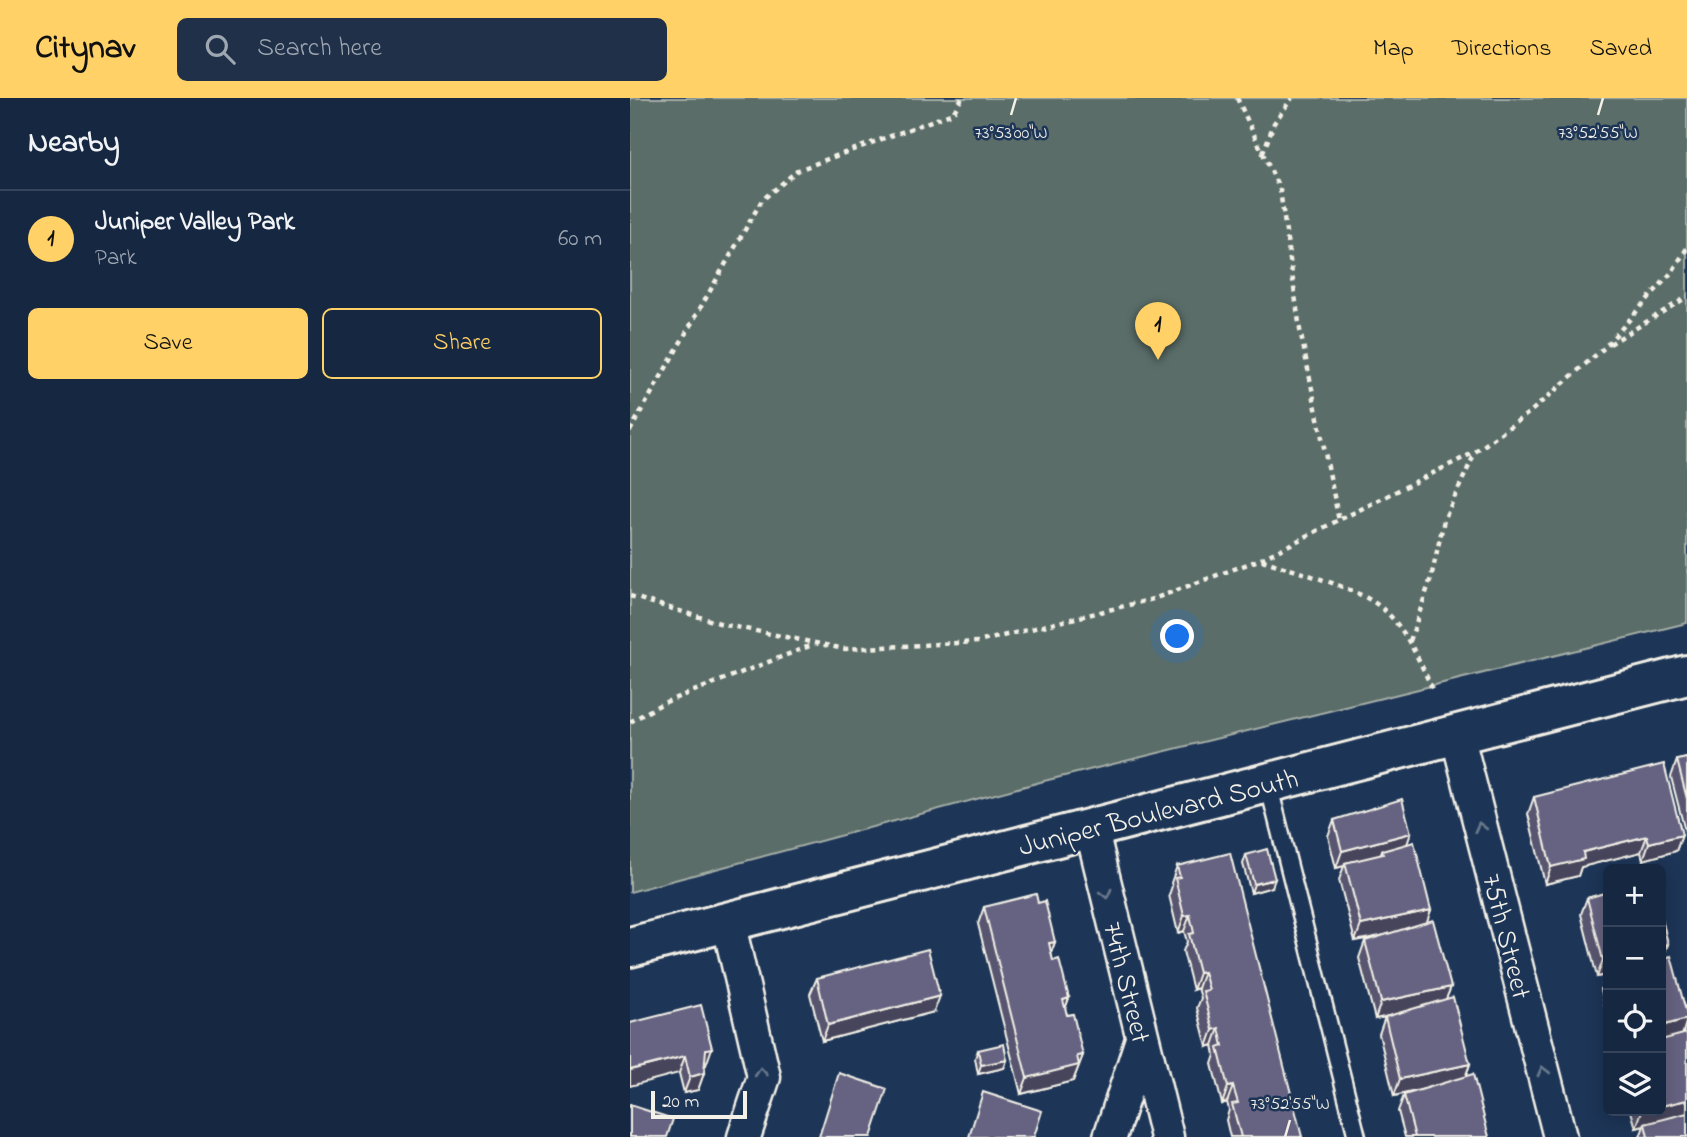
<!DOCTYPE html>
<html lang="en">
<head>
<meta charset="utf-8">
<style>
  :root { --surface:#162841; --page:#1f3048; --text:#f1f3f6; --muted:#9ea6b1; --line:#35445a; --accent:#ffd166 }
  body { margin:0; font-family:"Indie Flower",sans-serif; background:var(--page); color:var(--text) }
  .controls { position:absolute; right:21px; bottom:21px; display:grid; overflow:hidden; border-radius:10px; box-shadow:0 4px 18px #0003 }
  .controls button { width:63px; height:63px; display:grid; place-items:center; padding:0; border:0; border-bottom:2px solid var(--line); background:var(--surface); color:var(--text); font:35px sans-serif }
  .scale { position:absolute; left:21px; bottom:18px; width:96px; box-sizing:border-box; padding-left:7px; border:4px solid #f4f1e8; border-top:0; font-size:19px; line-height:24px; white-space:nowrap; color:#f4f1e8; -webkit-text-stroke:5px #1d3557; paint-order:stroke }
  .you { position:absolute; left:548px; top:539px; width:24px; height:24px; margin:-18px; border:5px solid #fff; border-radius:50%; background:#1a73e8; box-shadow:0 0 0 10px #1a73e833 }
  .badge { display:grid; place-items:center; width:46px; height:46px; border-radius:50%; background:var(--accent); color:#111; font-size:23px; font-weight:700 }
  .pin { position:absolute; translate:-50% -58px; filter:drop-shadow(0 2px 4px #0008) }
  .pin::after { content:''; position:absolute; top:37px; width:24px; height:21px; background:inherit; clip-path:polygon(0 0,100% 0,50% 100%) }
  .list { margin:0; padding:0; list-style:none }
  h2 { display:flex; justify-content:space-between; align-items:center; height:91px; margin:0; padding:0 28px; font-size:30px }
  h2 small { font-size:23px; font-weight:400; color:var(--muted) }
  .list li { display:grid; grid-template-columns:46px 1fr auto; gap:21px; align-items:center; box-sizing:border-box; height:98px; padding:0 28px; border-top:2px solid var(--line) }
  .list b { display:block; font-size:26px; white-space:nowrap }
  .list p { margin:0; font-size:23px; white-space:nowrap; color:var(--muted) }
  .list em { font-size:23px; font-style:normal; color:var(--muted) }
  .actions { display:flex; gap:14px; padding:21px 28px }
  .actions a { flex:1; padding:16px 0; border:2px solid var(--accent); border-radius:10px; text-align:center; font-size:24px; color:var(--accent) }
  .actions .main { background:var(--accent); color:#111 }
  .icon { flex:none; width:38px; height:38px; fill:none; stroke:currentColor; stroke-width:2; stroke-linecap:round; stroke-linejoin:round }
  .map { position:relative; flex:none; width:1057px; height:1039px; overflow:hidden }
  header { display:flex; align-items:center; gap:42px; box-sizing:border-box; height:98px; padding:0 35px; background:var(--accent); color:#111 }
  header strong { font-size:33px }
  nav { display:flex; gap:38px; margin-inline-start:auto; font-size:24px }
  .search { width:490px; height:63px; background:var(--page); display:flex; align-items:center; gap:18px; box-sizing:border-box; padding:0 24px; border-radius:10px; color:var(--muted); font-size:26px }
  main { display:flex }
  aside { flex:1; background:var(--surface) }
  .map>svg:first-child { display:block }
  .green { fill:#5a6d68; stroke:#a7afa8; stroke-width:2 }
  .lines { fill:none; stroke-linecap:round; stroke-linejoin:round }
  .service-casing { stroke:#f4f1e8; stroke-width:21 }
  .minor-casing { stroke:#f4f1e8; stroke-width:37 }
  .tertiary-casing { stroke:#f4f1e8; stroke-width:44 }
  .path { stroke:#f4f1e8; stroke-width:4.5; stroke-dasharray:5 5; stroke-linecap:butt }
  .service { stroke:#1d3557; stroke-width:16 }
  .minor { stroke:#1d3557; stroke-width:32 }
  .tertiary { stroke:#1d3557; stroke-width:38 }
  .wall { fill:#585570; stroke:#f4f1e8; stroke-width:2 }
  .shaded-wall { fill:#47455b; stroke:#f4f1e8; stroke-width:2 }
  .building { fill:#666382; stroke:#f4f1e8; stroke-width:2 }
  .oneway { stroke:#68778a }
  .ticks { fill:none; stroke:#f4f1e8; stroke-width:2.5 }
  .labels { text-anchor:middle; stroke-width:5; stroke-linejoin:round; paint-order:stroke }
  .street-label { font-size:28px; fill:#f4f1e8; stroke:#1d3557 }
  .ticks-label { font-size:18px; text-anchor:middle; fill:#f4f1e8; stroke:#1d3557; stroke-width:5; stroke-linejoin:round; paint-order:stroke }
</style>
</head>
<body>
<header>
<strong>Citynav</strong>
<div class="search"><svg class="icon" aria-label="search" viewBox="0 0 24 24"><circle cx="10" cy="10" r="6"/><path d="M15 15l6 6"/></svg>Search here</div>
<nav><a>Map</a><a>Directions</a><a>Saved</a></nav>
</header>
<main>
<aside>
<h2>Nearby<small></small></h2>
<ul class="list">
<li><span class="badge">1</span><div><b>Juniper Valley Park</b><p>Park</p></div><em>60 m</em></li>
</ul>
<div class="actions"><a class="main">Save</a><a>Share</a></div>
</aside>
<div class="map">
<svg width="1057" height="1039" viewBox="0 0 1057 1039">
  <rect width="100%" height="100%" fill="#1d3557"/>
  <filter id="ink" filterUnits="userSpaceOnUse"><feTurbulence type="fractalNoise" baseFrequency=".0143" numOctaves="2"/><feDisplacementMap in="SourceGraphic" scale="14" xChannelSelector="R" yChannelSelector="G"/><feConvolveMatrix kernelMatrix="1 2 1 2 8 2 1 2 1" color-interpolation-filters="sRGB"/></filter>
  <g filter="url(#ink)">
    <!-- green -->
    <path class="green" d="M0,0h1057v525l-643,158 -414,111z"/>
    <g class="lines">
      <defs>
        <path id="service" d="M638,685l89,354"/>
        <path id="minor" d="M827,636l103,403
          M461,729l76,310
          M98,823l36,156 -20,60
          M480,1039l32,-98"/>
        <path id="tertiary" d="M0,849l1057,-272"/>
      </defs>
      <!-- service casing -->
      <use href="#service" class="service-casing"/>
      <!-- minor casing -->
      <use href="#minor" class="minor-casing"/>
      <!-- tertiary casing -->
      <use href="#tertiary" class="tertiary-casing"/>
      <!-- path -->
      <path class="path" d="M607,0l43,92 20,140 39,191
        M633,55l11,-30 18,-25
        M980,246l77,-47
        M0,333l132,-231 36,-30 155,-57 9,-15
        M632,462c30,10 92,27 116,45 27,20 41,56 55,85
        M0,498l96,29 119,24 133,-7 175,-43 108,-40 214,-107 55,-40 74,-64 68,-76 15,-24
        M780,543l21,-63 13,-58 31,-67
        M0,624l33,-19 149,-58"/>
      <!-- service -->
      <use href="#service" class="service"/>
      <!-- minor -->
      <use href="#minor" class="minor"/>
      <!-- tertiary -->
      <use href="#tertiary" class="tertiary"/>
    </g>
    <!-- wall -->
    <path class="wall" d="M1057,660v81l-16,-62 6,-17z
      M904,699l148,38 -6,16 -33,9 -2,-8 -60,15 -3,9 -33,8 -17,-70z
      M704,722l73,24 24,66 -5,12 20,77 24,65 -4,12 23,61h-84l-7,-26 6,-16 14,-5 -24,6 -15,-62 6,-17 6,-1 -16,3 -16,-61 6,-17 18,-6 -28,6 -16,-61 5,-14 -8,2 -8,-32z
      M616,757l26,32 -21,6 -8,-29z
      M547,768l125,271h-72l-4,-17 3,-10 -2,-8 -5,2 -10,-40 3,-9 -2,-10 -6,2 -10,-39 4,-10 -3,-10 -5,2 -10,-39 4,-9 -3,-11 -6,2 -9,-38 3,-9 -1,-3z
      M978,794v127l-7,-30 5,-14 -9,2 -16,-63 6,-16z
      M408,805l17,39 -4,11 2,8 16,37 -4,11 18,46 -10,26 -52,13 -43,-170 6,-17z
      M1031,817l7,29 -5,14 24,61 -4,15 4,103h-47l4,-11 -8,2 -5,-17h30z
      M187,880l117,34 -112,29 -12,-47z
      M0,925l76,42h-1l-1,8 -6,17 -14,3 -5,-20z
      M348,952l29,10 -3,8 -26,6 -3,-16z"/>
    <!-- shaded-wall -->
    <path class="shaded-wall" d="M781,735l-6,17 -22,4 -1,-3 -2,6 -35,6 -1,3 -8,2 6,-17z
      M1052,737l-6,16 -33,9 6,-17z
      M1017,738l-6,16 -60,15 -3,9 -33,8 6,-17 32,-15z
      M645,781l-3,8 -21,6 3,-9z
      M801,812l-6,17 -70,14 6,-16z
      M560,817l-6,16 -6,2 6,-17z
      M425,844l-6,16v-15z
      M1038,846l-6,16 -1,1v-15z
      M978,861v15l-1,-1 -1,2 -9,2 6,-17z
      M574,874l-6,16 -5,2 6,-17z
      M821,889l-7,17 -69,15 6,-17z
      M310,898l-6,16 -112,29 6,-16z
      M439,900l-6,16v-14z
      M1057,921l-5,17 -21,5v-15z
      M589,930l-6,17 -6,2 6,-17z
      M82,950l-6,17 -6,1 6,-17z
      M453,957l-10,26 -52,13 6,-16 50,-22z
      M55,958l-6,17 -49,13v-16z
      M377,962l-3,8 -26,6 3,-9z
      M840,966l-6,16 -70,16 6,-17z
      M74,975l-6,17 -14,3 6,-16z
      M603,988l-6,16 -5,2 6,-17z
      M1057,1002v15l-42,9 -1,2 -8,2 6,-17h19v-5z"/>
    <!-- building -->
    <path class="building" d="M1057,660v41l-10,-39z
      M1034,666l18,71 -33,8 -2,-7 -64,16 1,7 -33,8 -17,-70z
      M772,701l9,34 -69,18 -8,-31z
      M784,744l17,68 -70,15 -16,-62 38,-9 -1,-3z
      M637,751l8,30 -21,5 -8,-29z
      M600,755l72,284h-61l-9,-33 6,-1 -3,-10 -2,-7 -5,1 -10,-39 5,-2 -4,-18 -6,2 -10,-39 6,-1 -5,-18 -5,1 -10,-39 5,-1 -4,-18 -6,1 -9,-38 5,-1 -3,-11z
      M978,794v67l-5,1 -16,-62z
      M406,796l2,9 7,-2 10,41 -6,1 4,18 6,-2 10,39 -6,2 4,15 6,-1 10,41 -6,1 2,9 -52,13 -43,-171z
      M1031,817l7,29 -7,2z
      M803,822l18,67 -70,15 -16,-61z
      M298,851l12,47 -112,29 -11,-47z
      M1041,858l16,59v4l-26,7v-67z
      M823,899l17,67 -70,15 -15,-62z
      M71,907l11,43 -6,1 -2,24 -14,4 -5,-21 -55,14v-47z
      M1057,935v67l-26,6v-66z
      M374,946l3,16 -26,5 -3,-15z
      M209,975l48,16 -16,48h-52z
      M843,976l16,63h-74l-11,-42z
      M353,994l59,19 -8,26h-65z
      M0,1007l43,14 -6,18h-37z
      M1057,1015v24h-39l-3,-13z"/>
    <!-- one-way arrows -->
    <defs><path id="oneway-chevron" d="M-2-3.5L2.5 0L-2 3.5" fill="none" stroke-width="1.6" stroke-linecap="round" stroke-linejoin="round" transform="scale(1.75)"/></defs>
    <g class="oneway">
      <use href="#oneway-chevron" transform="translate(850 729) rotate(-104)"/>
      <use href="#oneway-chevron" transform="translate(476 796) rotate(76)"/>
      <use href="#oneway-chevron" transform="translate(913 973) rotate(-104)"/>
      <use href="#oneway-chevron" transform="translate(131 974) rotate(-94)"/>
    </g>
  </g>
  <!-- ticks -->
  <path class="ticks" d="M381,17l5,-17M968,17l5,-17M655,1039l5,-17"/>
  <g class="labels">
    <!-- street labels -->
    <g class="street-label">
      <text transform="translate(528 713) rotate(-14)" y="10">Juniper Boulevard South</text>
      <text transform="translate(878 838) rotate(76)" y="10">75th Street</text>
      <text transform="translate(498 884) rotate(76)" y="10">74th Street</text>
    </g>
  </g>
  <g class="ticks-label">
    <text x="381" y="40">73°53'00"W</text>
    <text x="968" y="40">73°52'55"W</text>
    <text x="660" y="1011">73°52'55"W</text>
  </g>
</svg>
<div class="controls">
<button>+</button>
<button>−</button>
<button><svg class="icon" aria-label="locate" viewBox="0 0 24 24"><circle cx="12" cy="12" r="6"/><path d="M12 2v4M12 18v4M2 12h4M18 12h4"/></svg></button>
<button><svg class="icon" aria-label="layers" viewBox="0 0 24 24"><path d="M12 4l9 5-9 5-9-5zM3 14l9 5 9-5"/></svg></button>
</div>
<div class="scale">20 m</div>
<div class="you"></div>
<div class="pin badge" style="left:528px;top:262px">1</div>
</div>
</main>
</body>
</html>
